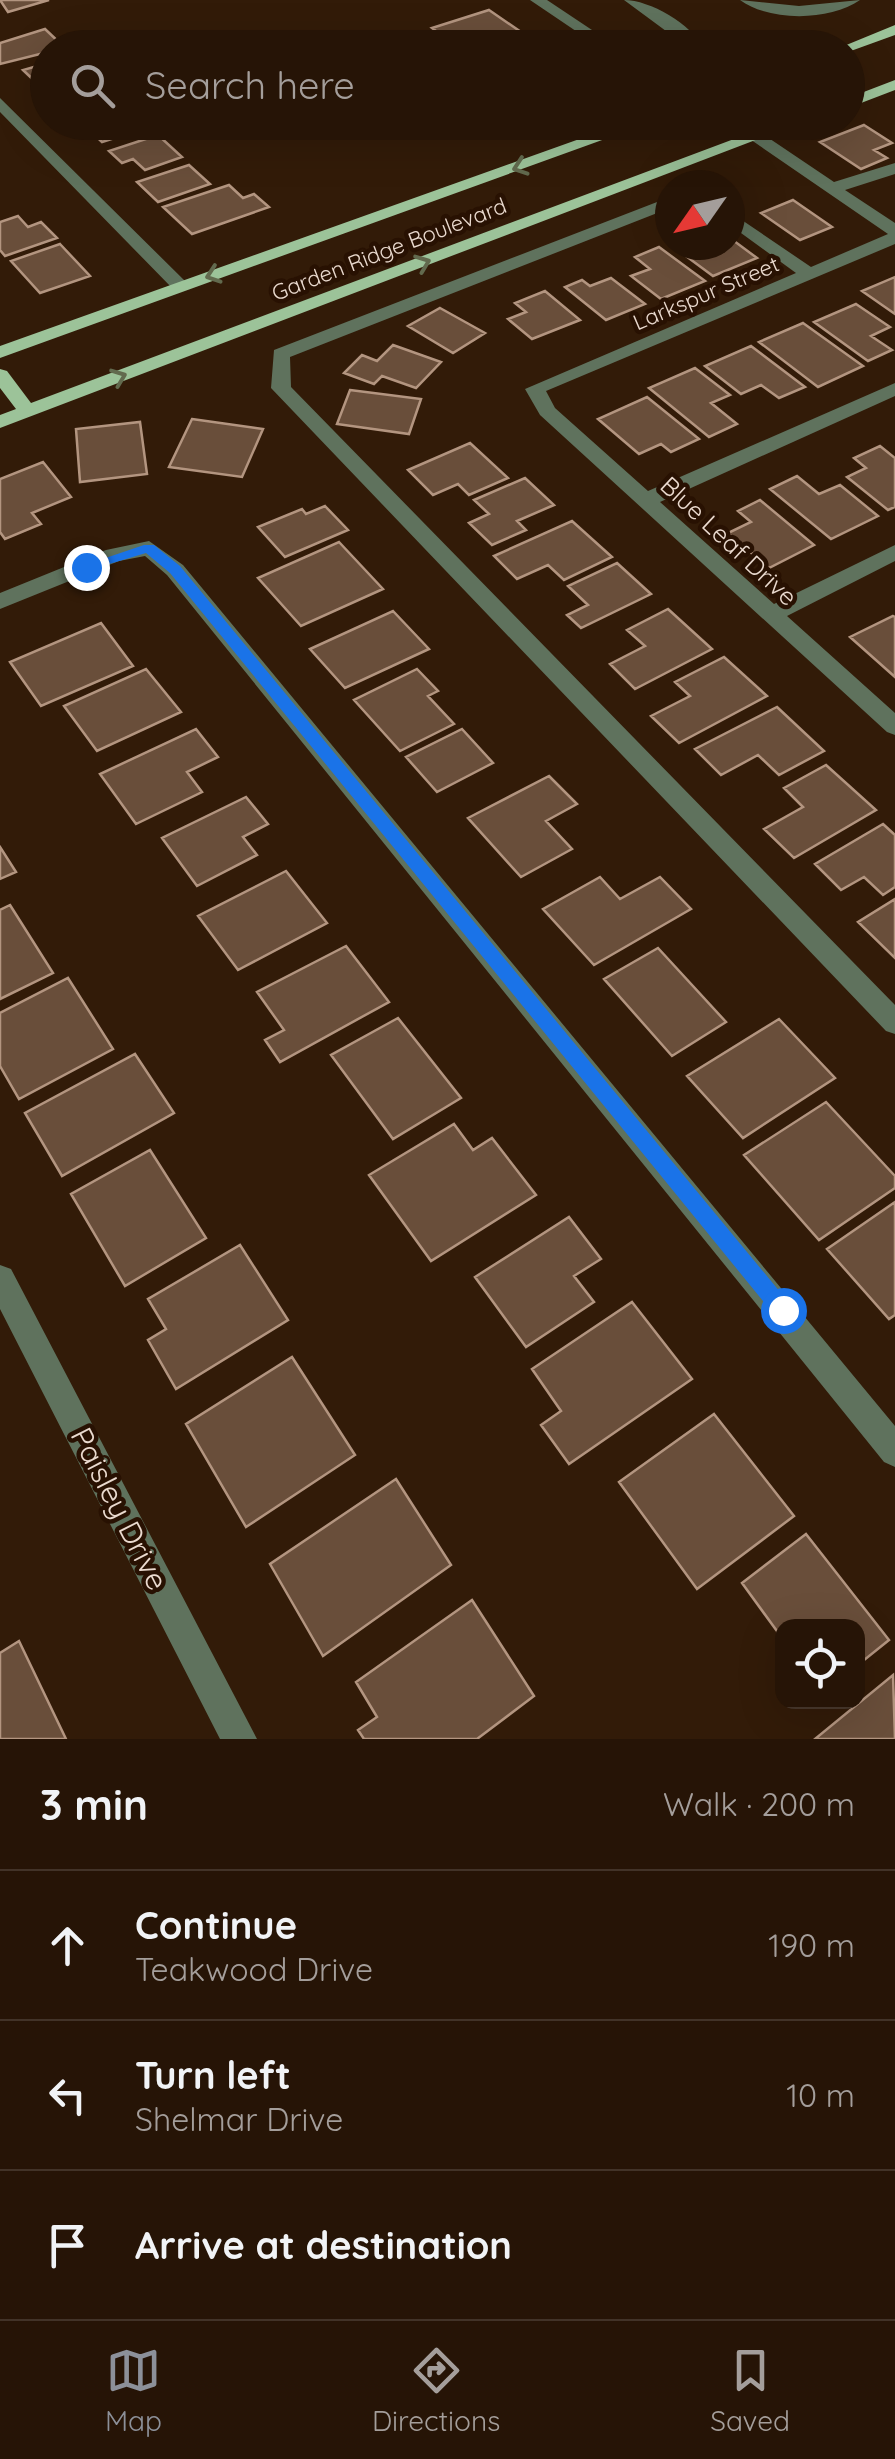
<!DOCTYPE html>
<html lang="en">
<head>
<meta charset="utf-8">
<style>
  :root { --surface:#261406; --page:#2e1d10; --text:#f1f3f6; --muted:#a49e9b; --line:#423328; --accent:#8c9099 }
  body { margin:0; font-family:Quicksand,sans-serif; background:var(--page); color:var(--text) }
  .controls { position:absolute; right:30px; bottom:30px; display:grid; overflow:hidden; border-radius:20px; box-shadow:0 10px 40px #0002 }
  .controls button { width:90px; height:90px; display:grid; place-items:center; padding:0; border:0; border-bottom:2px solid var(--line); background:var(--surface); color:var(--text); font:50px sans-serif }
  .compass { position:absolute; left:655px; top:170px; width:90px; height:90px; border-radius:50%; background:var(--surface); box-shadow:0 10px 40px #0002; rotate:236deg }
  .stop { position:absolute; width:30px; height:30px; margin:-22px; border:8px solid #1a73e8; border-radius:50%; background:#fff }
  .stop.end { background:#1a73e8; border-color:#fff; box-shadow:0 2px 10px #0008 }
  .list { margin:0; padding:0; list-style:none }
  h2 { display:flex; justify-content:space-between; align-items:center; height:130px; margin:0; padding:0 40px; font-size:42px }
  h2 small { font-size:32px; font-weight:400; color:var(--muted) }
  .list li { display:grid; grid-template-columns:65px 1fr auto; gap:30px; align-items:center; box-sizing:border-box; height:150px; padding:0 40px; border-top:2px solid var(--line) }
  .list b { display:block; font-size:38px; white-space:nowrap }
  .list p { margin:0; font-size:32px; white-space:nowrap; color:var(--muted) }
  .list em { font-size:32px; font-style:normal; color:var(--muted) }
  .icon { flex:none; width:55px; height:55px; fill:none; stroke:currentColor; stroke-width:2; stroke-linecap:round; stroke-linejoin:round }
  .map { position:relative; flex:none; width:895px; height:1739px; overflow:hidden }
  .search { position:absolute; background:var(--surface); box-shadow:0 10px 40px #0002; left:30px; right:30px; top:30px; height:110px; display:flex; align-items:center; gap:25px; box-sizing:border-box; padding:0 35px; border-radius:55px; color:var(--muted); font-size:38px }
  .sheet { height:580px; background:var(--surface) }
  nav { display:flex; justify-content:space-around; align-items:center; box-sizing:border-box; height:140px; border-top:2px solid var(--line); background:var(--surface); font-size:28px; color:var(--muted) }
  nav a { display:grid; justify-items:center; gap:5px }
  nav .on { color:var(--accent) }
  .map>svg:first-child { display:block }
  .building { fill:#694e3a; stroke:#b39580; stroke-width:2.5 }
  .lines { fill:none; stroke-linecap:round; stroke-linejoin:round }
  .minor { fill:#5f725d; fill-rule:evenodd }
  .major { fill:#9cc399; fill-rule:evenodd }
  .oneway { stroke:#626a4e }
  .route { fill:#1a73e8 }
  .labels { text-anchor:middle; stroke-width:9; stroke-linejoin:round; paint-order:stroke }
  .far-street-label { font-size:22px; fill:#eadacf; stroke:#281102 }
  .street-label { font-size:25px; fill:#eadacf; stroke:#281102 }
  .near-street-label { font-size:30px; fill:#eadacf; stroke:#281102 }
</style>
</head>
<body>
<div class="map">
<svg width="895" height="1739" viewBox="0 0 895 1739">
  <rect width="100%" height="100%" fill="#321b08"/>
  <!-- building -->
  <path class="building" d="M0,0h49l-41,12z
    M489,10l51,35 12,-4 9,7h-102l-27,-20z
    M45,29l19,18 -16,1v4l-48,12v-21z
    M48,63v26l-4,1 -21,-20z
    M81,122h72l3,3 -54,17z
    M864,125l28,18 -18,7 13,8 -26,11 -41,-27z
    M158,135l24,22 -37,13 -12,-11 -11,4 -13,-12z
    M189,165l21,19 -52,18 -21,-20z
    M229,185l14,13 11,-4 15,13 -77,27 -29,-27z
    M793,200l39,27 -32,13 -39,-27z
    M18,216l10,11 13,-5 16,16 -52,18 -5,-6v-28z
    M730,238l27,20 -44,18 -42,-31h59z
    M60,244l30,32 -50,17 -29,-32z
    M659,247l46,34 -44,18 -30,-23 19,-7 -15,-12z
    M895,277v37l-33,-23z
    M611,278l34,26 -39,16 -41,-33 17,-7 8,6z
    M545,291l35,29 -48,19 -24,-20 18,-7 -11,-9z
    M856,304l34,23 -19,9 21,14 -24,11 -54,-39z
    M440,308l45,25 -32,20 -45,-27z
    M803,323l60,43 -45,21 -59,-45z
    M393,345l48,17 -25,26 -34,-12 -8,8 -30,-11 18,-18 15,6z
    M751,346l54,41 -26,11 -18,-13 -20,9 -36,-28z
    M695,368l35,27 -19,8 26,21 -28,13 -60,-49z
    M350,390l71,9 -12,35 -72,-10z
    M647,397l52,42 -28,13 -10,-8 -22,10 -41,-35z
    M192,419l71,10 -21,48 -73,-10z
    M140,422l7,52 -67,8 -4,-53z
    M470,443l38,35 -39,17 -11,-11 -25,11 -25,-25z
    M880,446l15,12v49l-7,3 -41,-33 19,-9 -12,-10z
    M43,462l28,35 -39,16 9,11 -36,15 -5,-7v-53z
    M797,476l22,18 21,-9 38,31 -47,23 -61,-50z
    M525,478l29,27 -37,16 9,9 -34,15 -23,-22 20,-9 -15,-14z
    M760,500l54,45 -45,23 -41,-35 23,-11 -13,-11z
    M325,506l23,24 -63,27 -27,-30 44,-18 4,5z
    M572,521l40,36 -48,23 -16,-15 -31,14 -23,-23z
    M339,542l44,47 -82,37 -43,-48z
    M617,563l34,31 -70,34 -14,-13 21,-10 -20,-19z
    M668,609l44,40 -77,40 -25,-25 35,-18 -18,-16z
    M393,611l36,38 -84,39 -35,-39z
    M893,616l2,1v60l-45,-40z
    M101,623l32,43 -92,40 -31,-44z
    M724,657l43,39 -88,47 -28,-27 39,-20 -15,-14z
    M146,669l35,43 -84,39 -33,-45z
    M417,669l21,22 -10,5 26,28 -54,27 -46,-51z
    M777,707l47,44 -45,24 -21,-20 -37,20 -26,-26z
    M196,729l22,28 -31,15 15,20 -66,32 -36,-50z
    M462,729l31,34 -56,29 -31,-35z
    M826,765l50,45 -82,48 -30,-29 39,-22 -19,-19z
    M549,776l28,28 -31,17 26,28 -51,28 -53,-59z
    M246,797l22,27 -25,13 14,18 -60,31 -35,-48z
    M883,824l12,11v52l-12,8 -19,-18 -23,13 -26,-26z
    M0,847l16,25 -16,7z
    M286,871l41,52 -89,47 -40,-54z
    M600,877l20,22 40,-22 31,32 -97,56 -51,-56z
    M895,899v59l-37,-36z
    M10,905l43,68 -53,26v-89z
    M346,946l43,56 -109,60 -15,-22 19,-10 -27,-38z
    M658,948l68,74 -54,34 -68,-77z
    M68,978l45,71 -94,50 -19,-33v-53z
    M398,1018l63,80 -68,41 -62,-84z
    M779,1019l56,59 -92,60 -56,-62z
    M135,1054l39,59 -112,63 -37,-63z
    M826,1102l69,74v12l-76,52 -75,-85z
    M454,1124l19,26 19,-12 44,57 -105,66 -62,-86z
    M150,1150l56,88 -81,48 -54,-92z
    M895,1202v113l-6,4 -62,-70z
    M569,1217l32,42 -27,17 20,26 -68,45 -51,-70z
    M240,1245l48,75 -112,69 -28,-49 18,-11 -18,-30z
    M632,1302l60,77 -123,85 -28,-39 20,-14 -29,-42z
    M292,1357l63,98 -109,72 -60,-103z
    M714,1414l80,102 -97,73 -78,-107z
    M396,1479l55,86 -128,91 -53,-92z
    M806,1534l83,106 -31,25v-39h-76v12l-40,-55z
    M472,1600l62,96 -57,43h-113l-6,-9 19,-13 -21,-35z
    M19,1641l47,98h-66v-86z
    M893,1675l2,64h-80z"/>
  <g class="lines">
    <!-- minor -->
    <path class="minor" d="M530,0h17l72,48h-18z
      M624,0c26,0 67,24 80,48h-15z
      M740,0l59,6 61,-6c-30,21 -90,22 -120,0z
      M0,98l186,184v8h-12l-174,-178z
      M725,122h20l89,60 61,-19v11l-50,16 50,33v21l-349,147 9,17 93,83 247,-108v13l-235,106 114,102 121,-59v16l-108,55 108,97v22l-8,-3 -347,-317 -15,-26 271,-116 -66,-48v-13l81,55 77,-33z
      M670,197v11l-380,149 1,30 604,618v29l-9,-3 -615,-643 3,-38z
      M149,541l34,24 712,861v41l-11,-5 -717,-887 -22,-19 -26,5 -119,48v-16l106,-43z
      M0,1265l11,4 246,470h-37l-220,-430z"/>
    <!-- major -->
    <path class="major" d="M895,25v10l-47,17v-4h-9z
      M895,80v10l-47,18v-10z
      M627,122h25l-652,236v-12z
      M779,122h24l-803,306v-13l16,-6 -16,-21v-19l7,2 24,32z"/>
  </g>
  <!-- one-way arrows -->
  <defs><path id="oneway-chevron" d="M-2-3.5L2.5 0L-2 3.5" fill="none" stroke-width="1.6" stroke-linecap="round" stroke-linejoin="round" transform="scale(2.5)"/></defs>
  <g class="oneway">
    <use href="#oneway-chevron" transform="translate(520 167) rotate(161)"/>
    <use href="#oneway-chevron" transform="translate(423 263) rotate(-21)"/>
    <use href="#oneway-chevron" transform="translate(213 275) rotate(161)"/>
    <use href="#oneway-chevron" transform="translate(119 377) rotate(-21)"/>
  </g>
  <!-- route -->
  <path class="route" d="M144,545h10l26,21 610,738v13h-14l-606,-744 -24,-20 -60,18 -7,-4z"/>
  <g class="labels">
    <!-- far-street labels -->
    <g class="far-street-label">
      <text transform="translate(389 249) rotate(-21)" y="8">Garden Ridge Boulevard</text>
      <text transform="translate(706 293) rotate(-23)" y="8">Larkspur Street</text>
    </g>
    <!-- street labels -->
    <g class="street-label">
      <text transform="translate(729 541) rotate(43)" y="9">Blue Leaf Drive</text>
    </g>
    <!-- near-street labels -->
    <g class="near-street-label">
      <text transform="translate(119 1509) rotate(63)" y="10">Paisley Drive</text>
    </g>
  </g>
</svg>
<div class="controls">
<button><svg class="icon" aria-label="locate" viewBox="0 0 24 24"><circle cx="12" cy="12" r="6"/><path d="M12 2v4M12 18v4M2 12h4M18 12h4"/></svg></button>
</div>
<svg class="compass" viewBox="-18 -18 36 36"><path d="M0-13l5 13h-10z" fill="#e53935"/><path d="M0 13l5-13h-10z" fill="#a49e9b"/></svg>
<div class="stop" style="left:783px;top:1310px"></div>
<div class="stop end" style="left:86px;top:567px"></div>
<div class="search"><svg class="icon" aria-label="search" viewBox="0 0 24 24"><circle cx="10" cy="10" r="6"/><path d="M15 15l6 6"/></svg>Search here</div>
</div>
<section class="sheet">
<h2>3 min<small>Walk · 200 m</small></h2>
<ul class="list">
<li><svg class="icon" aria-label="ahead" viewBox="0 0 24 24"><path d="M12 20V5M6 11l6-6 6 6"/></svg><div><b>Continue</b><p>Teakwood Drive</p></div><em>190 m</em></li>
<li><svg class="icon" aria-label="left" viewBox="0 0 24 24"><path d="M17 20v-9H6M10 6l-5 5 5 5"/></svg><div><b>Turn left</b><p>Shelmar Drive</p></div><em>10 m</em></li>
<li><svg class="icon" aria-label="arrive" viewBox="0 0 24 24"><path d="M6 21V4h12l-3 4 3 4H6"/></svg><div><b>Arrive at destination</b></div></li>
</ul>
</section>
<nav>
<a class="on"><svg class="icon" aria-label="map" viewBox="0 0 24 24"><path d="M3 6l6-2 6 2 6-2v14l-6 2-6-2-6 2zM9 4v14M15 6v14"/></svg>Map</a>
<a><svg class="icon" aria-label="directions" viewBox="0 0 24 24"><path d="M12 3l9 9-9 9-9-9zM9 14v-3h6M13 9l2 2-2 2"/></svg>Directions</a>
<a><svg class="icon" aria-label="saved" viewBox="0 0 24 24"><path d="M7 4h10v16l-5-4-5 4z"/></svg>Saved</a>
</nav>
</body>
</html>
